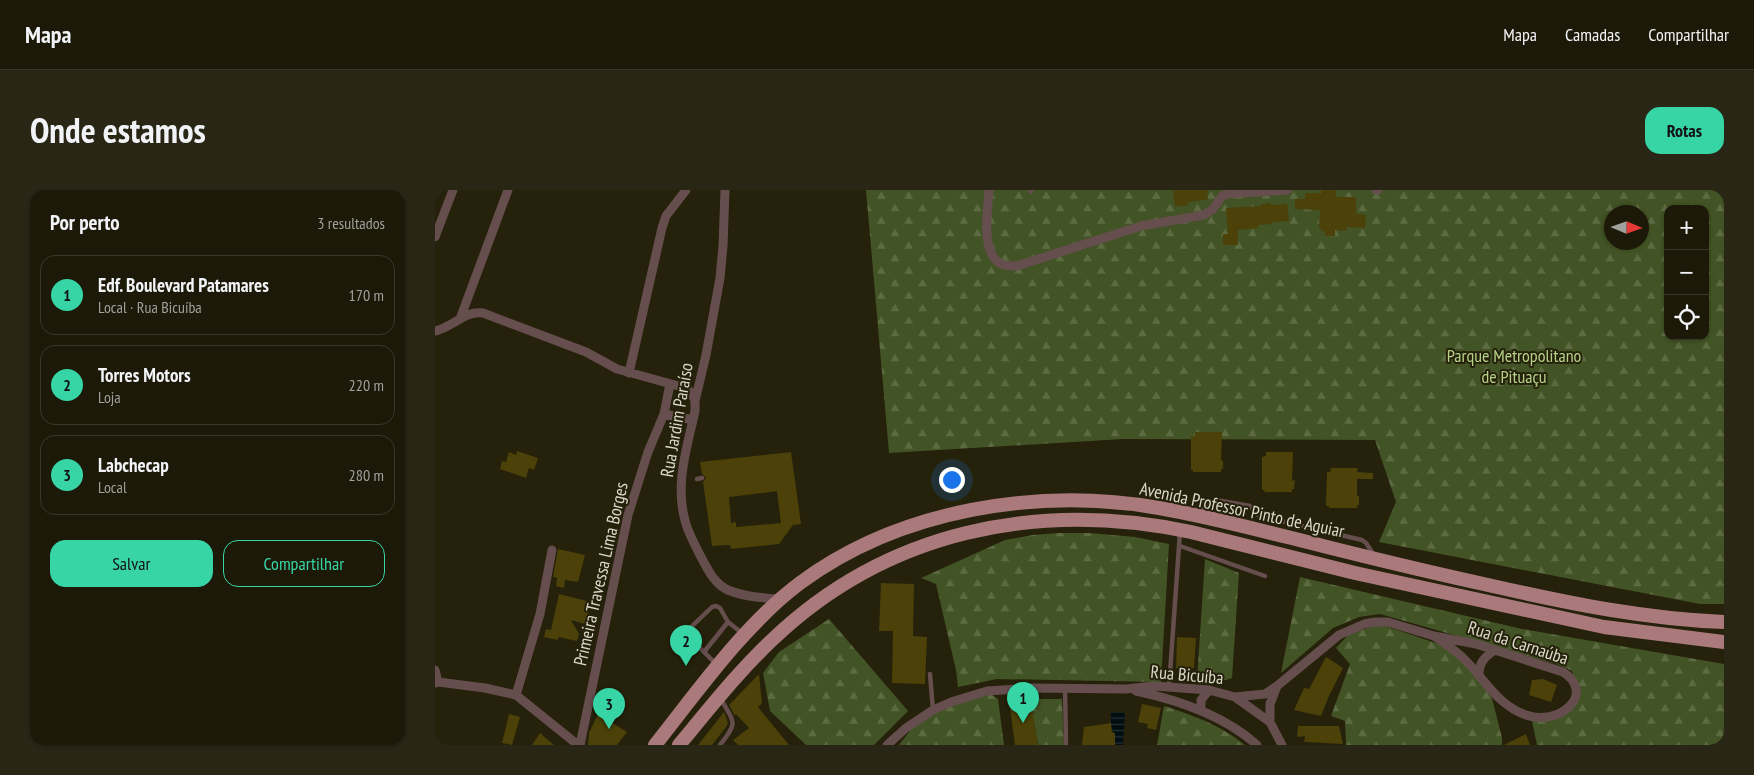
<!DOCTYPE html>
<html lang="pt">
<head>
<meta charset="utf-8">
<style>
  :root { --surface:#1c1908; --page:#292616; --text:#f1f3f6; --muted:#a0a09c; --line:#3a3829; --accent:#37d4a6 }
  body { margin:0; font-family:"PT Sans Narrow",sans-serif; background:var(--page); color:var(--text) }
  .controls { position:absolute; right:15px; top:15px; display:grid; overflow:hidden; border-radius:10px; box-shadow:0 1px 4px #0004 }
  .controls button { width:45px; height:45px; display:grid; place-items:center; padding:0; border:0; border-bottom:1px solid var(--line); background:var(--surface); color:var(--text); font:25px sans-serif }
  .compass { position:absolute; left:1169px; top:15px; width:45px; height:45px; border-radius:50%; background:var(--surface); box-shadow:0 1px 4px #0004; rotate:92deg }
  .you { position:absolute; left:516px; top:289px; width:18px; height:18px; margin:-12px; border:4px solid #fff; border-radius:50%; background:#1a73e8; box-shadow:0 0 0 8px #1a73e833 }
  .badge { display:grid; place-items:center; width:32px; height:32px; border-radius:50%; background:var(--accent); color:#111; font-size:16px; font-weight:700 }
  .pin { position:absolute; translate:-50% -41px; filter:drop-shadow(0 1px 2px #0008) }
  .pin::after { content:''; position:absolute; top:26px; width:18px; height:15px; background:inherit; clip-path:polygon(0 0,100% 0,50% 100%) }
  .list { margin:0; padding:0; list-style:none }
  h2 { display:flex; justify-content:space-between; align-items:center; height:65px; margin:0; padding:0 20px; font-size:21px }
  h2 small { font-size:16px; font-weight:400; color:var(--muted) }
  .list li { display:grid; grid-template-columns:32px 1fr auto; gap:15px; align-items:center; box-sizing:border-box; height:80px; margin:0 10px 10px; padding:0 10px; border:1px solid var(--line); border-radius:15px }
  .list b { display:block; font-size:19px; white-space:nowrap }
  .list p { margin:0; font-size:16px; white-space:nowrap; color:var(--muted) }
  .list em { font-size:16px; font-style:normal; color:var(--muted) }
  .actions { display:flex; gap:10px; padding:15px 20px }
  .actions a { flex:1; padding:11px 0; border:1px solid var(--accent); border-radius:15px; text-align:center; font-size:18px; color:var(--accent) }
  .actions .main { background:var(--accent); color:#111 }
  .icon { flex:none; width:28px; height:28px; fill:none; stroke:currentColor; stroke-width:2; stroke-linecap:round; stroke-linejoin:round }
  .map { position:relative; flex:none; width:1289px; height:555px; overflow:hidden; border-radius:15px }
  header { display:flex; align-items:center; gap:30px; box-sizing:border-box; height:70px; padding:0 25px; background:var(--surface); border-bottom:1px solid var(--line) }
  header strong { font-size:24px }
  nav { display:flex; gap:28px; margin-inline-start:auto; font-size:18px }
  .intro { display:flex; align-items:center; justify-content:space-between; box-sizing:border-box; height:120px; padding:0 30px }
  h1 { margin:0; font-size:35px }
  .button { padding:12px 22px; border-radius:15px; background:var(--accent); color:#111; font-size:18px; font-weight:700 }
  main { display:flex; gap:30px; padding:0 30px }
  aside { flex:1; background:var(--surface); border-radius:15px; box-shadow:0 1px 4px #0004 }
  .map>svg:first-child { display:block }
  .forest { fill:url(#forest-firs); fill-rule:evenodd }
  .water { fill:url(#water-rules) }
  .building { fill:#4b4109; fill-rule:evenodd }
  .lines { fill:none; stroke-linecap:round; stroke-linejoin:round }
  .lane { stroke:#664e4e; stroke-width:4.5 }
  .street { stroke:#664e4e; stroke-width:9 }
  .primary { stroke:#aa797b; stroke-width:14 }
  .labels { text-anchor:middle; stroke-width:4; stroke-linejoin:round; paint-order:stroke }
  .park-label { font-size:18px; fill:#b5d288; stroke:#25210a }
  .street-label { font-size:18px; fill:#dbd9cb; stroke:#25210a }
</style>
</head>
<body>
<header>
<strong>Mapa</strong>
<nav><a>Mapa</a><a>Camadas</a><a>Compartilhar</a></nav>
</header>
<div class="intro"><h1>Onde estamos</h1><a class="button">Rotas</a></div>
<main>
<aside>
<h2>Por perto<small>3 resultados</small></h2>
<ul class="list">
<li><span class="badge">1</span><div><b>Edf. Boulevard Patamares</b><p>Local · Rua Bicuíba</p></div><em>170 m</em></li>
<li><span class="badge">2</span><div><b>Torres Motors</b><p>Loja</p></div><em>220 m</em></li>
<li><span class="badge">3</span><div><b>Labchecap</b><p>Local</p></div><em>280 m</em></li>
</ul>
<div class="actions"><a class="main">Salvar</a><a>Compartilhar</a></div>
</aside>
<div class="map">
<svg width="1289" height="555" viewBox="0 0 1289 555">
  <defs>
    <pattern id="forest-firs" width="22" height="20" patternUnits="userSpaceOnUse" patternTransform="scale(1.25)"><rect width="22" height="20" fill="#425325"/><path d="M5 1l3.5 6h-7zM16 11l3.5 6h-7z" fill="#5d6b43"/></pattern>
    <pattern id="water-rules" width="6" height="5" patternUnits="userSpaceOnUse" patternTransform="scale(1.25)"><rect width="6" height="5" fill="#000e11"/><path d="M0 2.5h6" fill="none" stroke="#253032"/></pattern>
  </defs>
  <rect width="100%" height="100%" fill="#25210a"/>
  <!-- forest -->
  <path class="forest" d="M431,0h858v414h-24l-321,-62 17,-40 -21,-62 -252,-1 -234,14zM1233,19h37v127h-37zM1176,22h30v30h-30z
    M624,343h30l46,4 34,7 -8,138 -164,-3 -39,8 -2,-17 -20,-86 -15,-6 84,-38 28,-5z
    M770,369l34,14 -7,105 -13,4 -22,-3z
    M865,387l222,52 202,35v81h-187l-5,-24 27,-4 20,-25 -7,-21 -13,-6 -179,-51 -21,3 -26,11 -52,45z
    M394,429l79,92 -34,34h-68l-36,-34 -7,-38 16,-21z
    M945,434l85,29 27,45 10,40v7h-156l-1,-24 -14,-5 19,-52 -14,-16 13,-14z
    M551,501l12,8 6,46h-105l27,-35z
    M595,509h32l2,46h-26z
    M729,516c31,10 56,19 81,39h-88z"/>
  <!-- water -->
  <path class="water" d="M676,522l14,1 -2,32h-12z"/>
  <!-- building -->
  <path class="building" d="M745,0h27l1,9 -20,3v3l-13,2 -2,-16z
    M886,0h15v7h20v17l10,1 -1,13 -19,-1v4l-11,-1v6h-10v-5h-4v-3h-2l1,-18 -25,-1v-10h10v-6h16z
    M835,13l1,2 16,-1 2,17 -17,1v2l-14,1v3l-20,2v15h-15v-11h5l-2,-26 35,-2v-2z
    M760,242h27l-1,28 2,1v8h-2v3h-28v-2h-2v-34h4z
    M82,261l21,7 -4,12 -5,-2 -3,10 -26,-9 2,-8 4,1 3,-10 7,3z
    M356,262l10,72 -8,1 -14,19 -48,5 -1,-4 -18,1 -9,-64 3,-4 -4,-4 -2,-12zM342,301l4,32 -45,4v-5l-5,1 -2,-26z
    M831,262h27l-1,29 3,-1 -1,9h-2v3h-28l1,-2h-3v-33l4,-1z
    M896,278h27l-1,4 16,1v6h-16v17h2v9h-2v3h-28v-2h-3l1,-34h3z
    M123,359l27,6 -7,27 -13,-2 -1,8 -8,-2 1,-8 -4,-1z
    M446,393l33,1 -1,52 14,1 -2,47 -33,-1 1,-52h-14z
    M124,404l32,8 -6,22 -14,-4 8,14 -2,7 -19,-4v3l-14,-3 2,-8 5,1z
    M742,447l19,1 -2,30h-18z
    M891,467l17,11 -14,28 -8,20 -27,-6 10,-22 5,1z
    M324,484l3,29 -4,4 31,38h-51l-5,-5 16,-12 -13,-14 -1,2 -6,-11z
    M1108,489l14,6 -6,17 -22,-7 3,-15z
    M595,509l8,46h-23l-6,-45z
    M707,514l19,4 -5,22 -9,-2 1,-4 -10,-2z
    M289,522l4,11 -2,4 -14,18h-14z
    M74,524l11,3 -8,28 -10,-2z
    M163,524l29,18 -10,13h-29l1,-12z
    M676,533l1,9 3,1v12h-33l2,-18z
    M863,536h41l4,18 -39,-2 1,-6 -8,1z
    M105,543l14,12h-22z
    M1091,544l4,11h-26z"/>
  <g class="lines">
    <!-- lane -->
    <path class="lane" d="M596,0v2
      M262,289l5,-1
      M763,323l18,-13 34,6 9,10 103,24 4,3 8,12
      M745,356l85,30
      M269,462l-14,-14 -2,-8 24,-23 4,-1 4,2 8,14
      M282,475l-13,-13 24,-30 14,11
      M495,484l3,36
      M734,497l11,-155
      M630,499l1,56
      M285,555c18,-23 15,-21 1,-46"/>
    <!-- street -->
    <path class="street" d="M290,0l-2,56 -3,32 -14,77 -11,46v10c-8,37 -21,74 -9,113 3,10 9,21 14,31 7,13 14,29 28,35 17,7 35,8 53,9
      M554,0c-1,19 -9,63 12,74 5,2 11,2 16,2l124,-40 63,-11 9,-6 9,-13 6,-2 59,-4
      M941,0h2
      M0,47l18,-47
      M25,129l48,-129
      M0,141c17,-3 30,-21 48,-18l103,39 31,17 65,18c8,3 10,6 13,14
      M194,183l33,-145 4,-12 20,-26
      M229,224l29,6
      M0,480l3,12
      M1044,485c0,-12 5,-18 16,-25
      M0,493l3,-1 47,6 31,7 62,50
      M701,501c42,9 88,24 121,54
      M81,505l24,-81 12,-64
      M800,507l30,-3 12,-8 62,-51 25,-11 11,-2h13l46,14 42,8 87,28c34,22 -4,55 -37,43 -29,-10 -41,-36 -62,-56 -9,-9 -20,-16 -30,-23
      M766,521v-11l8,-10
      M835,532v-18l7,-18
      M145,555l48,-230 20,-63 16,-38 6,-30
      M452,555l19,-17 27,-18 18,-8 36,-11 44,-3 95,1 28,-3 55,4 26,7 35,25 12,23"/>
    <!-- primary -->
    <path class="primary" d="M220,555c43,-54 89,-120 145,-162 100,-74 238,-96 359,-75 58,10 115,26 172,40 56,14 111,27 166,39 75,17 150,32 227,35
      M244,555c30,-36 59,-73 93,-105 115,-110 266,-140 419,-108l164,41 249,54 120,15"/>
  </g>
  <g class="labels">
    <!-- park labels -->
    <g class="park-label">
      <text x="1079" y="172">Parque Metropolitano<tspan x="1079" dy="21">de Pituaçu</tspan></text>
    </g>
    <!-- street labels -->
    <g class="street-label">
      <text transform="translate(242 230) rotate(-80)" y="6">Rua Jardim Paraíso</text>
      <text transform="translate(807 320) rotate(12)" y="6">Avenida Professor Pinto de Aguiar</text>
      <text transform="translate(166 384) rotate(-77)" y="6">Primeira Travessa Lima Borges</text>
      <text transform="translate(1083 453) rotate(18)" y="6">Rua da Carnaúba</text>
      <text transform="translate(752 485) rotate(5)" y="6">Rua Bicuíba</text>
    </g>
  </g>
</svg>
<div class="controls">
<button>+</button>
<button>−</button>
<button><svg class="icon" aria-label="locate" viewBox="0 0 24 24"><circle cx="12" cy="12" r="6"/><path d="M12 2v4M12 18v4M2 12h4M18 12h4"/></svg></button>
</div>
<svg class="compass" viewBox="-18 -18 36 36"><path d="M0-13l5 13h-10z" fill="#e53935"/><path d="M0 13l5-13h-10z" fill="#a0a09c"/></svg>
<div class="you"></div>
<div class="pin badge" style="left:588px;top:533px">1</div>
<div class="pin badge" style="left:251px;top:476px">2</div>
<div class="pin badge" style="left:174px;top:539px">3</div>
</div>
</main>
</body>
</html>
